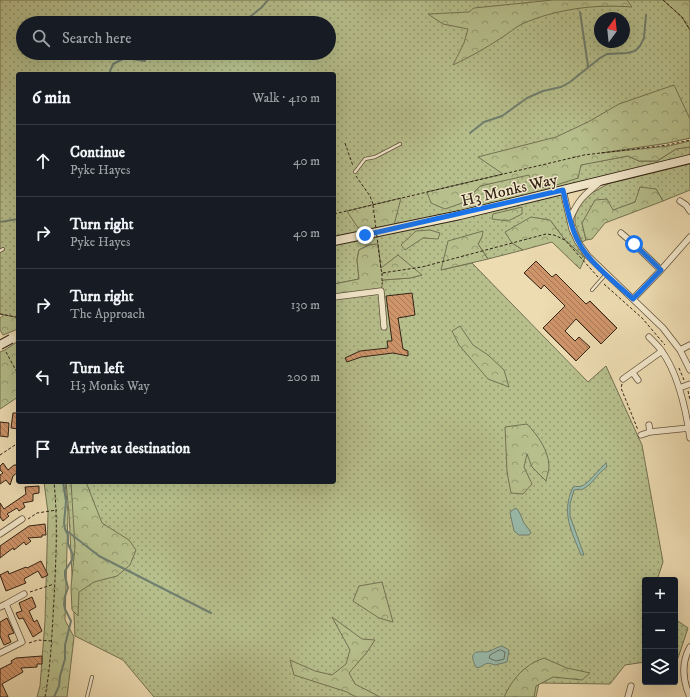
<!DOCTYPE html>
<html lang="en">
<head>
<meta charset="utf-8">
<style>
  :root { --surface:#171b24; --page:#20242c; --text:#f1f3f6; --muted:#9ea1a6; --line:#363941 }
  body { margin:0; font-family:"IM FELL DW Pica",serif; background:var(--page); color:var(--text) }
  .controls { position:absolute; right:12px; bottom:12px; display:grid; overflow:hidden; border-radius:4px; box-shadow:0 4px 16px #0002 }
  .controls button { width:36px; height:36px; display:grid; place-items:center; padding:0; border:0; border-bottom:1px solid var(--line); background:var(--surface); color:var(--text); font:20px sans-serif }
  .compass { position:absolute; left:594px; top:12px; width:36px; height:36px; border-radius:50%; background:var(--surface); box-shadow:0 4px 16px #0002; rotate:15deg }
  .stop { position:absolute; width:12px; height:12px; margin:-9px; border:3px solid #1a73e8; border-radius:50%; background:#fff }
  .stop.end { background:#1a73e8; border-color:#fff; box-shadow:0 1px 4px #0008 }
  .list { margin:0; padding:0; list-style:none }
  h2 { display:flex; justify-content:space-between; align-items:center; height:52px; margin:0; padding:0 16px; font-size:17px }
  h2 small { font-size:13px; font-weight:400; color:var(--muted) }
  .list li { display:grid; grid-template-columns:26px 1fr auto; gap:12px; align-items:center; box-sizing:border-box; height:72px; padding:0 16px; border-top:1px solid var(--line) }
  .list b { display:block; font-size:15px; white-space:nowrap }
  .list p { margin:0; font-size:13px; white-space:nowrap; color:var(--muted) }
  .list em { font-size:13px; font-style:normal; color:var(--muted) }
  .icon { flex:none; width:22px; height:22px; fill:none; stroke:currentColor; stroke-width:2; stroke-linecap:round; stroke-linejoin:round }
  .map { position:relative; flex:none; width:690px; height:697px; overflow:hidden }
  .search { position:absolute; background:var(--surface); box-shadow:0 4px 16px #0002; left:16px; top:16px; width:320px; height:44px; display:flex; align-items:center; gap:10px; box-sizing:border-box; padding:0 14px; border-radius:22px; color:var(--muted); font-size:15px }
  .panel { position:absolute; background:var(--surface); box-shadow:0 4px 16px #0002; left:16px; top:72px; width:320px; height:412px; border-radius:4px }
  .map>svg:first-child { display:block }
  .grass { fill:url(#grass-dots); stroke:#747252; fill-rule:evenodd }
  .forest { fill:url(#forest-crowns); stroke:#747252 }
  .water { fill:#99bbac; stroke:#707f70 }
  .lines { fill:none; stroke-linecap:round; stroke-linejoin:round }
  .shore { stroke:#667061; stroke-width:1 }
  .stream { stroke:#707f70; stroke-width:2 }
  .building { fill:url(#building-back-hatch); stroke:#322416 }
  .lane-casing { stroke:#61523d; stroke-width:4 }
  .street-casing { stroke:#61523d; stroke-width:7 }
  .secondary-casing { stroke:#322416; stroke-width:10 }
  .path { stroke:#322416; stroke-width:1; stroke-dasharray:3 2; stroke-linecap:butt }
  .lane { stroke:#f3e8cc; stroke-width:2.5 }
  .street { stroke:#f3e8cc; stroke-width:5.5 }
  .secondary { stroke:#f3e8cc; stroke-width:8 }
  .secondary-bridge-casing { stroke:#322416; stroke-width:10; stroke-linecap:butt }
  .path-bridge { stroke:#322416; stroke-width:1; stroke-dasharray:3 2; stroke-linecap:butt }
  .secondary-bridge { stroke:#f3e8cc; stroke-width:8 }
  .route { stroke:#1a73e8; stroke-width:5 }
  .labels { text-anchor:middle; stroke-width:3; stroke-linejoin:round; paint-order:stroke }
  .street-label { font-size:16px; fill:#322416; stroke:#f3e8cc }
</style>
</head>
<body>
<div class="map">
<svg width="690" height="697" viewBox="0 0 690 697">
  <defs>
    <pattern id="grass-dots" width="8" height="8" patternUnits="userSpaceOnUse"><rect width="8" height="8" fill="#b7c08d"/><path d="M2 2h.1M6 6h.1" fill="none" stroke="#959c72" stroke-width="1.8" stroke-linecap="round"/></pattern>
    <pattern id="forest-crowns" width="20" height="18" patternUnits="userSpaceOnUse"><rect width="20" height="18" fill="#b7c08d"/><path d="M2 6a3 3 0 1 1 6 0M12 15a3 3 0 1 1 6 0" fill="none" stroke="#959c72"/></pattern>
    <pattern id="building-back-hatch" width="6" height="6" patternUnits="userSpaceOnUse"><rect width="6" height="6" fill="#cf956b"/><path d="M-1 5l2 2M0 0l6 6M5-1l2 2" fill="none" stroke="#a97957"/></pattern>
  </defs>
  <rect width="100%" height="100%" fill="#eddbb1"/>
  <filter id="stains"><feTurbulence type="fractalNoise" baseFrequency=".005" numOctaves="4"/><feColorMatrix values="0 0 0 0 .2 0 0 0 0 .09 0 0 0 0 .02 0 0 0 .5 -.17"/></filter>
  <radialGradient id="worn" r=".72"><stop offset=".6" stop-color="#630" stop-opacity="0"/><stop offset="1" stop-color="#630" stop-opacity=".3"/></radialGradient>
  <!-- grass -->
  <path class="grass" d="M0,0h663l19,17 8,13v108l-22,5 -84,12 -157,37 38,10 15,-16 49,-12 99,-18 11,5h18l19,-12 14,-2v8l-127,35 9,39 16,27 -3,2 -20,-18 -15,-20 -38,23 11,7 -35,9 -10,-15 4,-7 -41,33 31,-7 116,119 18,-16 36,79 21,117 -6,18h-12v82l-20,3 -15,19 -71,-1 -3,14h-382l-31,-37 -48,-24 -6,-123 -3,-31h268v-185l49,-17 27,-2 12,-3 -41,-6 -3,-25 -9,1 -10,5 -2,10 2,19 -25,5v-57l1,-2 -1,-11v-140h-316v242l-2,1 -16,-3zM600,18h24v24h-24zM23,23h306v30h-306z
    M690,163v27l-27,11 -7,-12 -21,13 -53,21 4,17 -4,2 -7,-18v-8l4,-11 9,-10 22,-12z
    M675,619l13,9 -10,30h-3z"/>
  <!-- forest -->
  <path class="forest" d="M553,0h74l5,7c-37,-3 -76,2 -110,17 -8,4 -14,10 -21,14 -15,10 -31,19 -48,27l11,-22 4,-14 -25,-5 -15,-10 41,-2 5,-4z
    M663,0h27v30l-8,-13z
    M674,85l16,34v19l-22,5 -67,10 68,-7 21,-5v6l-14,2 -19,12h-18l-11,-5 -47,9 -3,13 -31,10 -13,-2 -5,-11 -49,11 -15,16 -20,7 -14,-6 -4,-11 76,-18 -25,-17 78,-20 32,-15 31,-18z
    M640,187l16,2 7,12 -58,22 -13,16 -6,1 -4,-17 13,-23 12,-1 6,11 22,-8z
    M401,198l-8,31 -28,6 -9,-10 -9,-14z
    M522,207v7l-14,7 -16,-2 1,-5z
    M531,217l19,3 15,20 20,18 -5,11 -28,-27 -29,8 -11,-7 -7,-11z
    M430,230l10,3 -2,6 -15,-1 -18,12 -4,-5 15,-14z
    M483,231l-1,6 -4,7 10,15 -47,11 7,-29z
    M378,244l3,24 17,-13 24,20 -12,3 -27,2 -2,11 -47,6v-13l25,-5 -2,-19 2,-10 10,-5z
    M4,315l12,2 2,-1v13l-15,6 -3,-5v-12z
    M460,326l13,19 15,10 16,15 5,17 -21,-8 -29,-34 -7,-14z
    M18,341v56l-18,12v-57l5,-2z
    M527,424c11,12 21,25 22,42 0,5 -2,10 -3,15l-14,-14 -5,-13 -3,13 8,17 -9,10 -12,-1 -4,-21 -2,-45z
    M44,482h21l3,31 -3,107 9,17 -7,60h-30l3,-11 5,-65 3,-108z
    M71,482h15l16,41 27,17 7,10 -6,15 -13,11 -23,6 -15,10 -1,24 -6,-6 -1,-23 4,-40z
    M382,582l11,40 -14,-4 -26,-17 6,-15z
    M332,617l30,22 13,1 -8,12 -18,21 6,11 25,13h-24l-9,-5 -53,-17 -4,-15 25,11 17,4 14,-11 4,-14z
    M544,658l23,10 23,5 -8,7 -29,-3 -17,9 -2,11h-30c9,-19 20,-32 40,-39z"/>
  <!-- water -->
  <path class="water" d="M606,463l1,4c-10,6 -14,18 -26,23l-2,-1 -5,1 -4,14v12l14,39h-3c-10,-25 -20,-42 -8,-68 3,-1 7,0 9,-1 6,-2 18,-18 24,-23z
    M516,508c4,4 5,8 7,13 2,5 6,7 8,12l-2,2h-10l-5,-4 -4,-18 1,-2z
    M502,646l7,4 -2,12 -12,3c-11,-4 -8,0 -18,3 -3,-4 -8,-14 0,-16 4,-1 9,1 13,-1 5,-2 7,-4 12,-5z"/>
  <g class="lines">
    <!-- shore -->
    <path class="shore" d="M501,650l4,2 -1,7 -8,2 -7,-3 1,-3 7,-4z"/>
    <!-- stream -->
    <path class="stream" d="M580,12l8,54
      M242,23l19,-15 7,-8
      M195,53l4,2 3,-2
      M109,74l4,-10 12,-6 20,3v-8
      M470,133l14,-11 18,-6 25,-18 16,-7 18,-4 9,-5 30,-24 7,-4 20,-1 8,-2 5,-5 4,-8 2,-23
      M0,222l18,-3
      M67,531l32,25 112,57
      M54,697l5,-11 1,-10 5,-17v-14l6,-24 -6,-12 -1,-5 1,-8 3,-8 -3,-12v-5l7,-11 1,-5 -5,-11v-9l-3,-6 -1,-6 2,-22 -3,-19"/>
  </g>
  <!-- building -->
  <path class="building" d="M536,261l16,16 4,-3 30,30 4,-3 27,27 -16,16 -25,-25 -11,12 10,10 4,-4 11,10 -14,14 -33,-33 22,-22 -21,-21 -3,4 -17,-16z
    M412,293l3,22 -17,3 5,31 5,2v5l-15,-3 -32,4 -14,5 -2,-4 15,-7 28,-3 -1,-7h5l-6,-45z
    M13,413h5v16l-7,-1z
    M0,422l9,1 -1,14 -8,-1z
    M3,463l5,7 6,-5h4v7l-5,4 -3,9 -4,-5 -6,4v-9l3,-2 -3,-3v-4z
    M39,486v7l-6,1v7l-10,2 2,4 -6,4 -2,-3 -10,6 2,2 -6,5 -3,-4v-14l4,6 22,-15 -1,-7z
    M45,524l1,11h-4v2l-14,1 3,3 -5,4 -2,-3 -10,8 -1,-2 -13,10v-12l29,-20z
    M41,561l7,14 -6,3 -4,-7 -14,8 2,4 -20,8 -6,-16 8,-4 1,3 17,-7 1,1z
    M32,597l4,10 -7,4 5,11 3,-2 5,11 -9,6 -10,-19 -4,1 -3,-6 6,-2 -3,-8z
    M7,618l7,15 -6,2 3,7 -7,3 -4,-9v-14z
    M42,656v8h-5v3l-16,1 2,4 -21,12 6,13h-8v-28l12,-6 -1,-2 5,-3z"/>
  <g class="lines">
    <defs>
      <path id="lane" d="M355,172l10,-13 10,-2 25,-13
        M0,251l3,-2
        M592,290l14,-16
        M87,697l5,-20"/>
      <path id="street" d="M563,190l9,39 6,13 10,14 75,72 17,22 10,20
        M680,201l6,4 4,6
        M570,219c8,-19 14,-24 30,-37
        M621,233l13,11 27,26
        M334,297l47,-6 3,36
        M633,299l28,-29 29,-33
        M649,337c4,4 9,9 12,13 17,23 25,60 29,88
        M680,350l10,-5
        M633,373l5,7
        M623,379l39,-28
        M679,388l11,-4
        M649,425l1,7
        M641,435l9,-3 39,-4
        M0,534l22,-15
        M6,604l18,-10
        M0,607l6,-3 16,38 -22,11
        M628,697l3,-11
        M690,697c-7,-16 -9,-34 0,-50"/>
      <path id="secondary" d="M334,241l126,-26 230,-56"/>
    </defs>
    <!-- lane casing -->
    <use href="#lane" class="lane-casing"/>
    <!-- street casing -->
    <use href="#street" class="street-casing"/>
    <!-- secondary casing -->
    <use href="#secondary" class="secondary-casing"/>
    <!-- path -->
    <path class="path" d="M663,0l19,17 8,13
      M345,143l8,23
      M356,176l14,20 3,8
      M334,214l250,-59 84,-10 22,-5
      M381,269l1,4 40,-6 124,-33 8,1 11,5 33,37
      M382,273v11
      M604,284l38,34 23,27
      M0,314l16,3 2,-1
      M6,352l12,22
      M679,368l5,12
      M622,384l-1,4 17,42
      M688,391l2,9
      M0,455l15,-10h3
      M28,519l9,-6 20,-3
      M30,592l24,-8
      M29,643l9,-3 13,1
      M45,697c6,-32 7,-65 9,-98 2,-39 4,-78 0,-117"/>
    <!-- lane -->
    <use href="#lane" class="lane"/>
    <!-- street -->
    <use href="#street" class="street"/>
    <!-- secondary -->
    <use href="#secondary" class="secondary"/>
    <defs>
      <path id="secondary-bridge" d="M0,345l11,-6"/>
    </defs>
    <!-- secondary-bridge casing -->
    <use href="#secondary-bridge" class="secondary-bridge-casing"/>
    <!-- path-bridge -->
    <path class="path-bridge" d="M373,205l8,64"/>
    <!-- secondary-bridge -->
    <use href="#secondary-bridge" class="secondary-bridge"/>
  </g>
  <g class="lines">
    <!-- route -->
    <path class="route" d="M365,235l198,-45c4,17 7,36 15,51 10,21 38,42 55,58l28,-29 -27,-26"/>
  </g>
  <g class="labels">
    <!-- street labels -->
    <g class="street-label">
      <text transform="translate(509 189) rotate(-13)" y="6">H3 Monks Way</text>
    </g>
  </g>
  <rect width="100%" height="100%" filter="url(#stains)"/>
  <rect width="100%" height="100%" fill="url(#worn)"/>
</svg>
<div class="controls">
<button>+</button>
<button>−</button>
<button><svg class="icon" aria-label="layers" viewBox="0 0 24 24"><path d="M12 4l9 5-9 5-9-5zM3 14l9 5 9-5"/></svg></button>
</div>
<svg class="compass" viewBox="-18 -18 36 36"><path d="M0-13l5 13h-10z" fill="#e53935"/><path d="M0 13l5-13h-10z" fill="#9ea1a6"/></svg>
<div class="stop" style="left:634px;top:244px"></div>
<div class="stop end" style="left:365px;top:235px"></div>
<div class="search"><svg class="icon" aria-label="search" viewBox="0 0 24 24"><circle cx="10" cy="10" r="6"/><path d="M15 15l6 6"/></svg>Search here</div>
<section class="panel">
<h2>6 min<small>Walk · 410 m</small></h2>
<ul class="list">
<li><svg class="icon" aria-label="ahead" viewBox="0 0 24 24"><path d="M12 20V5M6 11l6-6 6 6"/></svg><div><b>Continue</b><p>Pyke Hayes</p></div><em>40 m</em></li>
<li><svg class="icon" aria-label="right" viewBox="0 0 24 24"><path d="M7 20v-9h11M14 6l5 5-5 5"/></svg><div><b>Turn right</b><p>Pyke Hayes</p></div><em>40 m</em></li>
<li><svg class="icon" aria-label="right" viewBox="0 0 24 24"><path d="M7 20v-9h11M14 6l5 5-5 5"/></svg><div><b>Turn right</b><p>The Approach</p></div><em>130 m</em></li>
<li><svg class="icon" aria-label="left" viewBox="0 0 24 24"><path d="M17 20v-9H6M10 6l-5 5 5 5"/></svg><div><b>Turn left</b><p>H3 Monks Way</p></div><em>200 m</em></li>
<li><svg class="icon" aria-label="arrive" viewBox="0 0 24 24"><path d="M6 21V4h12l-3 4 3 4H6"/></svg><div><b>Arrive at destination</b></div></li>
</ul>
</section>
</div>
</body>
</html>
